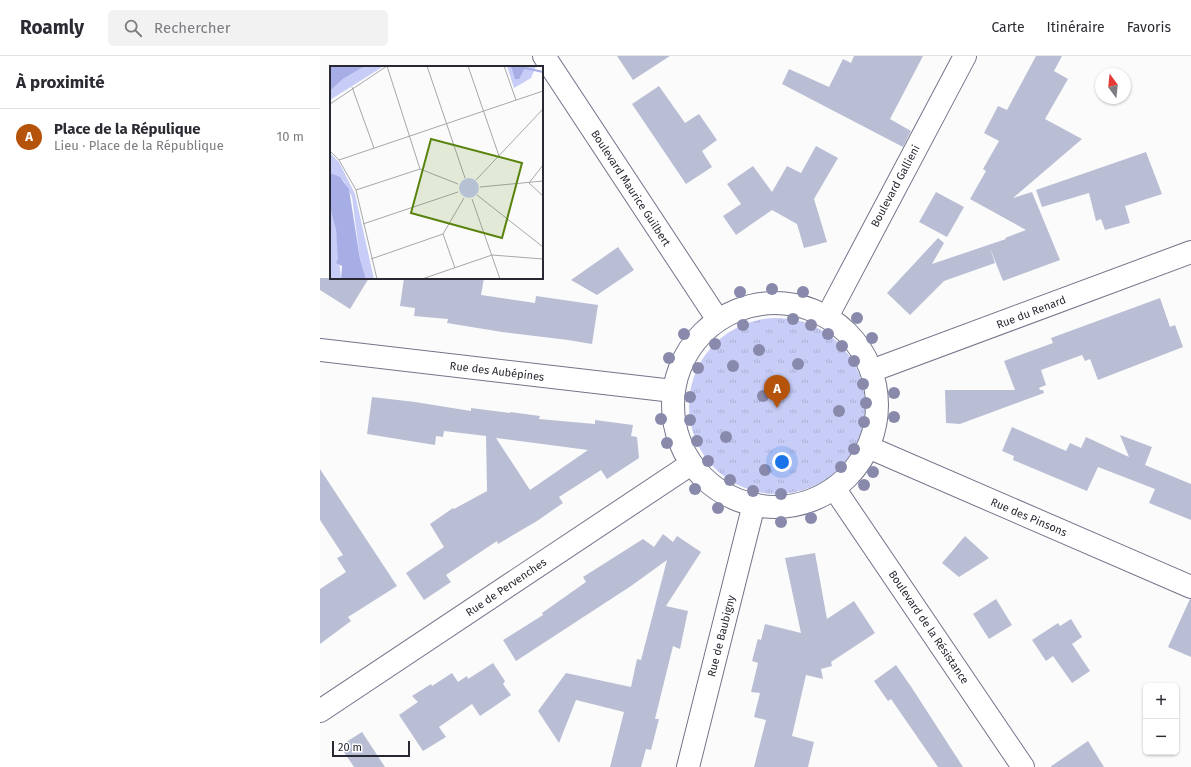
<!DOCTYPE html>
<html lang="fr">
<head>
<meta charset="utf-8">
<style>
  :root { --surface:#fff; --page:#f2f2f3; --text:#2b2b33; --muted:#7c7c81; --line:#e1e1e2; --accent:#b45309 }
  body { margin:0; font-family:"Fira Sans",sans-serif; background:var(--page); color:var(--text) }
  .controls { position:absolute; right:12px; bottom:12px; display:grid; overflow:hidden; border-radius:6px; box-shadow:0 1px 3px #0004 }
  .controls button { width:36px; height:36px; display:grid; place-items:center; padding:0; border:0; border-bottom:1px solid var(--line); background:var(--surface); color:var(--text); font:20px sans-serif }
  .compass { position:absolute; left:775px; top:12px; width:36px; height:36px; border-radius:50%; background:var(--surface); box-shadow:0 1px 3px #0004; rotate:345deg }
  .scale { position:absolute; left:12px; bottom:10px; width:78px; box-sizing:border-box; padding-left:4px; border:2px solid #272831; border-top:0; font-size:11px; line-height:14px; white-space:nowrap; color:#272831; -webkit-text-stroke:3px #fff; paint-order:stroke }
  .you { position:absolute; left:462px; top:406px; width:14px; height:14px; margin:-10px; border:3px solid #fff; border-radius:50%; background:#1a73e8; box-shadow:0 0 0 6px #1a73e833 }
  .badge { display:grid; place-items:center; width:26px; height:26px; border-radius:50%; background:var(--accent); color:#fff; font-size:13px; font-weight:700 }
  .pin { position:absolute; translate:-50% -33px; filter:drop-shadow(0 1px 2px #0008) }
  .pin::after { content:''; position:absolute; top:21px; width:14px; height:12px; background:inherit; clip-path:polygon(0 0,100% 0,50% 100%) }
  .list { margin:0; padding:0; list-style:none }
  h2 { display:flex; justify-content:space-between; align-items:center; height:52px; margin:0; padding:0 16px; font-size:17px }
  h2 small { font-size:13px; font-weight:400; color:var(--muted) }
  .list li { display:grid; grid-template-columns:26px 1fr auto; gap:12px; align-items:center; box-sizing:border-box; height:56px; padding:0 16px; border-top:1px solid var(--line) }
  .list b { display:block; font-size:15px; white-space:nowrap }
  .list p { margin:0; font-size:13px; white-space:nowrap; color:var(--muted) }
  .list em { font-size:13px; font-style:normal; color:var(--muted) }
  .icon { flex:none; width:22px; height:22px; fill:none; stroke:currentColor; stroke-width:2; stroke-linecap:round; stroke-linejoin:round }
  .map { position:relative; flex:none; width:871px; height:711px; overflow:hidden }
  header { display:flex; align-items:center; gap:24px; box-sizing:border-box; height:56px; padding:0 20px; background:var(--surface); border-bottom:1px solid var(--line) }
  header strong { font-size:19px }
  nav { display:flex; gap:22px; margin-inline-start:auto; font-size:14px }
  .search { width:280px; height:36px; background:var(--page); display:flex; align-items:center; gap:10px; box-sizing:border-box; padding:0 14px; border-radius:6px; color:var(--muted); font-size:15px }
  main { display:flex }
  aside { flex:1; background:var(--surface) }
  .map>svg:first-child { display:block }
  .grass { fill:url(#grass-tufts) }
  .building { fill:#babed5; fill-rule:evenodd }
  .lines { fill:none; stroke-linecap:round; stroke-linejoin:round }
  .minor-casing { stroke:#72758a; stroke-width:24 }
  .minor { stroke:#fff; stroke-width:22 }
  .tree { fill:#8989ac }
  .labels { text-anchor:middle; stroke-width:3; stroke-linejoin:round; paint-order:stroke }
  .street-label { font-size:11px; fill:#272831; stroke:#fff }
  .inset-river { fill:none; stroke:#a7aee6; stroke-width:2 }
  .inset-road { fill:none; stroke:#a6a7aa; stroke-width:1 }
  .view { fill:#59830c; fill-opacity:0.15; stroke:#59830c; stroke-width:2 }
  .inset-edge { fill:none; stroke:#272831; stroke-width:2 }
</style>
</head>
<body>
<header>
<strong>Roamly</strong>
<div class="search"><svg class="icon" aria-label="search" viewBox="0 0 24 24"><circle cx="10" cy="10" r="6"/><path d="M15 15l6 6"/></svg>Rechercher</div>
<nav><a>Carte</a><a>Itinéraire</a><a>Favoris</a></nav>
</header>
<main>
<aside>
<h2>À proximité<small></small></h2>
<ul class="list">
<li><span class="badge">A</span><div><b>Place de la Répulique</b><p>Lieu · Place de la République</p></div><em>10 m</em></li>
</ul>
</aside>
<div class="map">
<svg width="871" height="711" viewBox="0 0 871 711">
  <defs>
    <pattern id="grass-tufts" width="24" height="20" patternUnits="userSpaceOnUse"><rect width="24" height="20" fill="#c7cdf7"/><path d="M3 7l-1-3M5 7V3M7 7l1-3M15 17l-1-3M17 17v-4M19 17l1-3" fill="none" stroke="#abb0d4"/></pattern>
  </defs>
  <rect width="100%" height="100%" fill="#fbfbfb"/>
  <!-- grass -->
  <path class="grass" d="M369 350a88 88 0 1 1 176 0a88 88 0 1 1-176 0Z"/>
  <!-- building -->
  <path class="building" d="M297,0h53l-37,24z
    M534,0h69l-33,63 21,12 -8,16 -121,-63 7,-15 40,18 14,-28 8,4z
    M716,0h26l-8,15 14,8 -23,40 37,20 -69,59 19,-6 28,68 -57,21 -13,-33 5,15 -51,18 -34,34 -23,-22 51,-55 6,5 -12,21 74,-25 -1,-1 21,-8 -56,-31 16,-28 -3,-2 16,-28 -15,-8 14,-27 9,4z
    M339,30l26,37 14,-9 18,26 -15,11 10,16 -26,17 -54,-80z
    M496,90l22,12 -24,41 13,43 -23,6 -7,-24 -25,-14 -36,25 -13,-19 18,-12 -14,-20 26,-18 19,26 15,-26 14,7z
    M826,96l16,42 -37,12 5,17 -25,7 -4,-11 -5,2 -7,-28 -47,14 -6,-17z
    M616,136l28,15 -17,30 -28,-15z
    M298,191l16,23 -37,25 -26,-15z
    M0,222h49l-19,31 -30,-19z
    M84,222h80l-3,17 54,8 1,-7 62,9 -6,39 -24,-4 -66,-8 -55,-9 1,-4 -34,-3 1,-8 -15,-2z
    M840,242l10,29 5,-2 8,22 -85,33 -8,-21 -5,2 -3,-6 -41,15 5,15 -7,3 1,2h3l1,3 -84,31 -14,-1 -1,-33h70l-11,-29 49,-18 -2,-5z
    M52,341l43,5 56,9v-3l39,5v-1l30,4 -1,3 56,5v-4l38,5 -2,11 6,1 2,21 -32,21 -6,-9 -42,27 4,6 -26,18 -39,23 -1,-3 -51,34 5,7 -27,18 -18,-27 38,-26 -14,-23 23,-16 1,1 33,-18 -1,-55 -42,-5 -1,6 -7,-1 -1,9 -68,-11zM176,382l92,12 -58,40z
    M692,371l54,24 4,-8 11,5 5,-11 43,20 -9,-22 32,12 -7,18 46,19v36l-42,-17 6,-14 -57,-22 -11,24 -74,-31 1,-4 -12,-5z
    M0,413l77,117 -49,31 3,4 -31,23v-55l26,-17 -9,-14 6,-3 -23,-35z
    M343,478l10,8 4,-6 24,16 -35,54 22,5 -8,38 -7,-3 -18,73h4l-8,31 -5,-1 -5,18h-31l14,-55 -48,-12 -17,43 -21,-32 28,-38 65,14 6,-28 4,1 26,-100 -36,26 -115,75 -13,-21 40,-25 -1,-2 44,-31 -3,-5 60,-38 11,8z
    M645,480l24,22 -30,19 -17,-14z
    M495,497l12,66 27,-18 21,32 -44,29 1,4 -11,3 2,10 -17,-4 -14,61 22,6 -6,25h-54l12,-47 -12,-3 6,-24 -9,-1 7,-29 -6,-2 5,-19 1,-3 3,1 4,-16 36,9 -16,-75z
    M676,543l16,26 -23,14 -16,-25z
    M870,543h1v58l-23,-10z
    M751,563l11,18 -10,7 18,27 -18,12 -19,-27 -7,5 -14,-21 26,-17 2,3z
    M173,607l12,18 -2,3 8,11 -31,21 -8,-12 -33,23 7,10 -23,14 -24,-36 19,-13 -6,-6 19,-12 1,2 20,-13 6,9 9,-6 1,3z
    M576,609l16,23 51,79h-25l-47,-68 -3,2 -14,-20z
    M42,676l23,35h-31l-14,-21z
    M768,685l16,26h-54z"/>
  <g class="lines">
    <defs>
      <path id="minor" d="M224,0l174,264
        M353 349a102 102 0 1 1 204 0a102 102 0 1 1-204 0Z
        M507,261l138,-261
        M0,294l353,41
        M551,315l320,-119
        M548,391l323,140
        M514,432l189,279
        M0,655l371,-247
        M368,711l66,-263"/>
    </defs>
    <!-- minor casing -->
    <use href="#minor" class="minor-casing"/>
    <!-- minor -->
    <use href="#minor" class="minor"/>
  </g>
  <!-- trees -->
  <g class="tree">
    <circle cx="452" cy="233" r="6"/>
    <circle cx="420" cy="236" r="6"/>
    <circle cx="483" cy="236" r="6"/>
    <circle cx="537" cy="262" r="6"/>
    <circle cx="473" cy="263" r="6"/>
    <circle cx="423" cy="269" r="6"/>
    <circle cx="491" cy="269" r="6"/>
    <circle cx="364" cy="278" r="6"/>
    <circle cx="508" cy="278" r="6"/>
    <circle cx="552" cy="282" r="6"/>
    <circle cx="395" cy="288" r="6"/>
    <circle cx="522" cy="290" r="6"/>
    <circle cx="439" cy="294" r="6"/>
    <circle cx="349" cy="302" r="6"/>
    <circle cx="534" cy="305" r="6"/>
    <circle cx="478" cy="308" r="6"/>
    <circle cx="413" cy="310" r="6"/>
    <circle cx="378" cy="312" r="6"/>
    <circle cx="543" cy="328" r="6"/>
    <circle cx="574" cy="337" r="6"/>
    <circle cx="443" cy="340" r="6"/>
    <circle cx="370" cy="341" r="6"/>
    <circle cx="546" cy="347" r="6"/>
    <circle cx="519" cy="355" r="6"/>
    <circle cx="574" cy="361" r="6"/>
    <circle cx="341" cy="363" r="6"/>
    <circle cx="370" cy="364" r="6"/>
    <circle cx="544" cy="366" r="6"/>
    <circle cx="406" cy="381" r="6"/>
    <circle cx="377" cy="385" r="6"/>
    <circle cx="347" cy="387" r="6"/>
    <circle cx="534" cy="393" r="6"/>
    <circle cx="388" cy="405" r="6"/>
    <circle cx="521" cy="411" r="6"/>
    <circle cx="445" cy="414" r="6"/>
    <circle cx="553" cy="416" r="6"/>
    <circle cx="410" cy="424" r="6"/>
    <circle cx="544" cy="429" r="6"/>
    <circle cx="375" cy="433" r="6"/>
    <circle cx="433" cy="435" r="6"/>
    <circle cx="461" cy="438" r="6"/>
    <circle cx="398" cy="452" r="6"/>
    <circle cx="491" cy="462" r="6"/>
    <circle cx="461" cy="466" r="6"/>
  </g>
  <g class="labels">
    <!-- street labels -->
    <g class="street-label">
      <text transform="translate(575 130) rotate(-62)" y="4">Boulevard Gallieni</text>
      <text transform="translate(311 132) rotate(57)" y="4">Boulevard Maurice Guilbert</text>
      <text transform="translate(711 256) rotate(-21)" y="4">Rue du Renard</text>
      <text transform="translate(177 315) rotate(7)" y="4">Rue des Aubépines</text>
      <text transform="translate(709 461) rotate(23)" y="4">Rue des Pinsons</text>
      <text transform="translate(186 531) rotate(-34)" y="4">Rue de Pervenches</text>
      <text transform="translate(609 571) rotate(56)" y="4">Boulevard de la Résistance</text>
      <text transform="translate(401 580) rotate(-76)" y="4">Rue de Baubigny</text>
    </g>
  </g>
  <!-- overview -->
  <g transform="translate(10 10)">
    <rect width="213" height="213" fill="#fbfbfb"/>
    <path d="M129 122a10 10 0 1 1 20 0a10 10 0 1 1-20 0Z" fill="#c7cdf7"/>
    <path d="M177,0h29l-5,12 -17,10z" fill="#c7cdf7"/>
    <path d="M35,0h19l-54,34v-9l13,-12zM0,87l9,9 16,32 19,85h-8l-6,-20 -8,-62 -8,-16 -14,-8zM0,142l6,22 5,49h-11z" fill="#c7cdf7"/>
    <path d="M0,0h35l-22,13 -13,12zM181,0h15l-7,13h-4zM0,107l10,4 9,12 11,70 6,20h-25l1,-13 -6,-3 2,-4 -2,-29 -6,-22z" fill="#a7aee6"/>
    <path class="inset-river" d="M195,2l18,4M0,9l14,-9M0,120l12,23 12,70"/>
    <path class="inset-road" d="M97,0l38,112M138,0l31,90M174,0l12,34M22,21l22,61M0,38l57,-38 33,103M0,85l9,9 17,30 21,89M9,94l204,-69M146,114l67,-71M199,117l14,-18M199,117l14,13M150,121l63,-6M26,124l64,-21 38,15M147,129l66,52M142,133l28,80M33,158l95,-32M113,168l12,34M41,193l72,-25 21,-36M92,213l70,-24 51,4"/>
    <path class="view" d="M101,73l91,24 -20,75 -91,-25z"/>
    <rect width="213" height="213" class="inset-edge"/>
  </g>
</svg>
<div class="controls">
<button>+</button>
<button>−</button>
</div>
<svg class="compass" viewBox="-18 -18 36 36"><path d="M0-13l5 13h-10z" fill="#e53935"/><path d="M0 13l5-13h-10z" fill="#7c7c81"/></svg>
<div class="scale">20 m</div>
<div class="you"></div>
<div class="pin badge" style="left:457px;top:352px">A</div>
</div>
</main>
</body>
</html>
